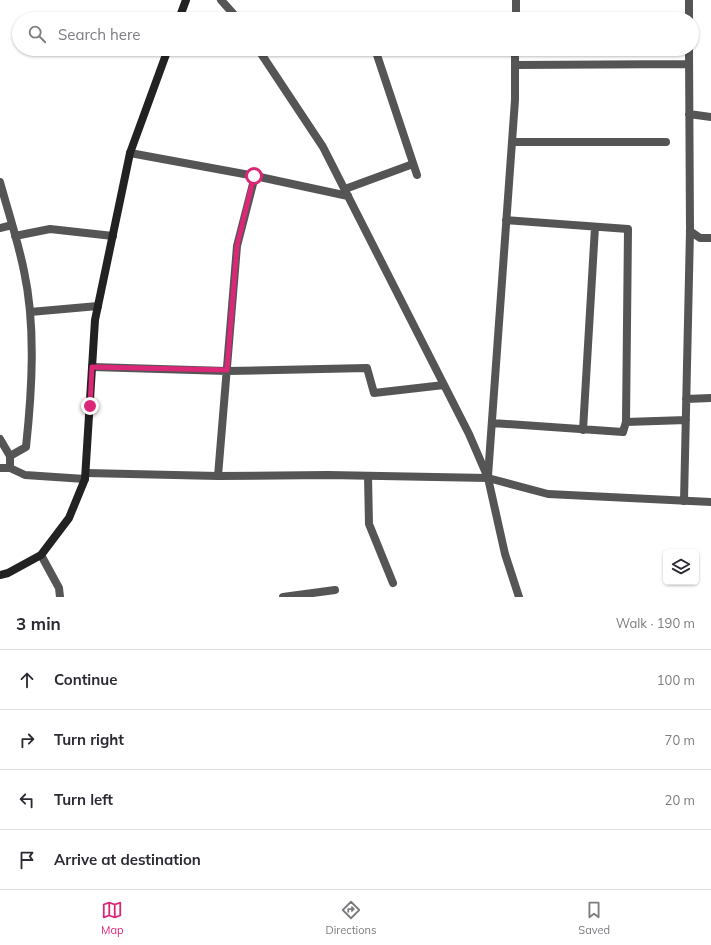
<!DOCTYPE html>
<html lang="en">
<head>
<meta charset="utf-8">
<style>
  :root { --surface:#fff; --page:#f2f2f3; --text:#2b2b33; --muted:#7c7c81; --line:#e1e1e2; --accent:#db2777 }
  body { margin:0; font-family:Mulish,sans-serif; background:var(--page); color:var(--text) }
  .controls { position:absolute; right:12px; bottom:12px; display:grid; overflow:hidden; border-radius:6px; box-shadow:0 1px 3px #0004 }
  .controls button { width:36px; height:36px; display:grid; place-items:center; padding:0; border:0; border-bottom:1px solid var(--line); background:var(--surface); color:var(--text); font:20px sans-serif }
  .stop { position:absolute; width:12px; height:12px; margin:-9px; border:3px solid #db2777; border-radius:50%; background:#fff }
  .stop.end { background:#db2777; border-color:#fff; box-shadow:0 1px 4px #0008 }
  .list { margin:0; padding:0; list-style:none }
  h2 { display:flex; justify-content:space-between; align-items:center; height:52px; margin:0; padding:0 16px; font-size:17px }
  h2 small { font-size:13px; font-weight:400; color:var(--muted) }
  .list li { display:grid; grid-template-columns:26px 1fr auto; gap:12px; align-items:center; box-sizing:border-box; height:60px; padding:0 16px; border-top:1px solid var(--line) }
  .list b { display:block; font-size:15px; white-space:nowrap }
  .list em { font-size:13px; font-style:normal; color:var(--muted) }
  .icon { flex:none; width:22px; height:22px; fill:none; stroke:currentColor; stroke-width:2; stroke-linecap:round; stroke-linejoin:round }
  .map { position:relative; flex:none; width:711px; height:597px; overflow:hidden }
  .search { position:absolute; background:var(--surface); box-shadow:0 1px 3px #0004; left:12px; right:12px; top:12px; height:44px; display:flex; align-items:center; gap:10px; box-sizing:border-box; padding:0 14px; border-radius:22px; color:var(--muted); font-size:15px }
  .sheet { height:292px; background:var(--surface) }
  nav { display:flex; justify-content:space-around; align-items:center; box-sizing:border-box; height:56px; border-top:1px solid var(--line); background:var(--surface); font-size:11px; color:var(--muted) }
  nav a { display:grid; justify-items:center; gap:2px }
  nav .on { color:var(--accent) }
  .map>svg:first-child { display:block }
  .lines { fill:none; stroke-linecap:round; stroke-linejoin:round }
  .minor { stroke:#555; stroke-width:8 }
  .tertiary { stroke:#555; stroke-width:8 }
  .secondary { stroke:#222; stroke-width:8 }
  .route { stroke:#db2777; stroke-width:5 }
</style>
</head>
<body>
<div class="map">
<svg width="711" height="597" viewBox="0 0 711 597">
  <rect width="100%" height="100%" fill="#fff"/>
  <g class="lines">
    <!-- minor -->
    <path class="minor" d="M221,0l17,19
      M689,0v19
      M516,19v-19
      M258,49l65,98 146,287 19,44 17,76 14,43
      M375,49l42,126
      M515,65l174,-1
      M689,114l22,3
      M512,142h154
      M130,153l125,23 -18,70 -19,230
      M255,176l93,20
      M0,182c8,29 18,59 24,89 12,55 8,120 2,176l-16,9
      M345,189l68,-25
      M506,220l122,9 -2,193 60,-2
      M0,228l12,-3
      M690,231l10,7h11
      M15,236l35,-7 63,7
      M30,312l68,-6
      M92,367l135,4 140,-3 7,25 70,-8
      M686,399l25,-1
      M492,423l131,9 3,-10
      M583,430l12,-203
      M0,439l10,17v12
      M0,468h10l15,7 60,4
      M368,476l1,48 24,59
      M488,476l27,-376v-51
      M684,501l6,-270 -1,-182
      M41,555l18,33 1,9
      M283,597l52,-7"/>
    <!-- tertiary -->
    <path class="tertiary" d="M86,473l132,3 110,-1 160,3 60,16 163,8"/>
    <!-- secondary -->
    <path class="secondary" d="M179,19l7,-19
      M0,575l8,-2 33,-18 28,-37 16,-39 10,-159 35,-167 38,-104"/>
  </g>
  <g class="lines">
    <!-- route -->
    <path class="route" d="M90,406l2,-39 135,3 10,-124 17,-70"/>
  </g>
</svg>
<div class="controls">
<button><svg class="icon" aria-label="layers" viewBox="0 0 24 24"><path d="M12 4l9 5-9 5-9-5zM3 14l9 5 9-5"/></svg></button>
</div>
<div class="stop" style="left:254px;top:176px"></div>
<div class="stop end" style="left:90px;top:406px"></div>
<div class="search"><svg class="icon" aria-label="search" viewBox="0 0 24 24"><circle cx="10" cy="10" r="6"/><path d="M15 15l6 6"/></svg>Search here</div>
</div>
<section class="sheet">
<h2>3 min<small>Walk · 190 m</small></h2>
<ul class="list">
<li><svg class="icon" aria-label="ahead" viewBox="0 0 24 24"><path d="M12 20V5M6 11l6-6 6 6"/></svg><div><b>Continue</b></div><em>100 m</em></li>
<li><svg class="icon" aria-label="right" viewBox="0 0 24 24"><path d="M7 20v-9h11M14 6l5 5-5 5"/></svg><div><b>Turn right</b></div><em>70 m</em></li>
<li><svg class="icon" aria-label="left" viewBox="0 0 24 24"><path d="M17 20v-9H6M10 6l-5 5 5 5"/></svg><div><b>Turn left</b></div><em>20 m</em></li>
<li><svg class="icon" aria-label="arrive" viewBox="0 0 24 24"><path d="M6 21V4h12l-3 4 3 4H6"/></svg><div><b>Arrive at destination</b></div></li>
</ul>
</section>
<nav>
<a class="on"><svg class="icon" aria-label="map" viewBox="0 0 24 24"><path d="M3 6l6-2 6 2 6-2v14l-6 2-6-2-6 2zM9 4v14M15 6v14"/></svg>Map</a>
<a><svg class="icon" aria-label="directions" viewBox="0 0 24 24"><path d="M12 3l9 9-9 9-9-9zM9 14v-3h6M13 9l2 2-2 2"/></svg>Directions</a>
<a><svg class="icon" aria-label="saved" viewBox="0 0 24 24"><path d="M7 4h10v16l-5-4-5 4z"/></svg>Saved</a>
</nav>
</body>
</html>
